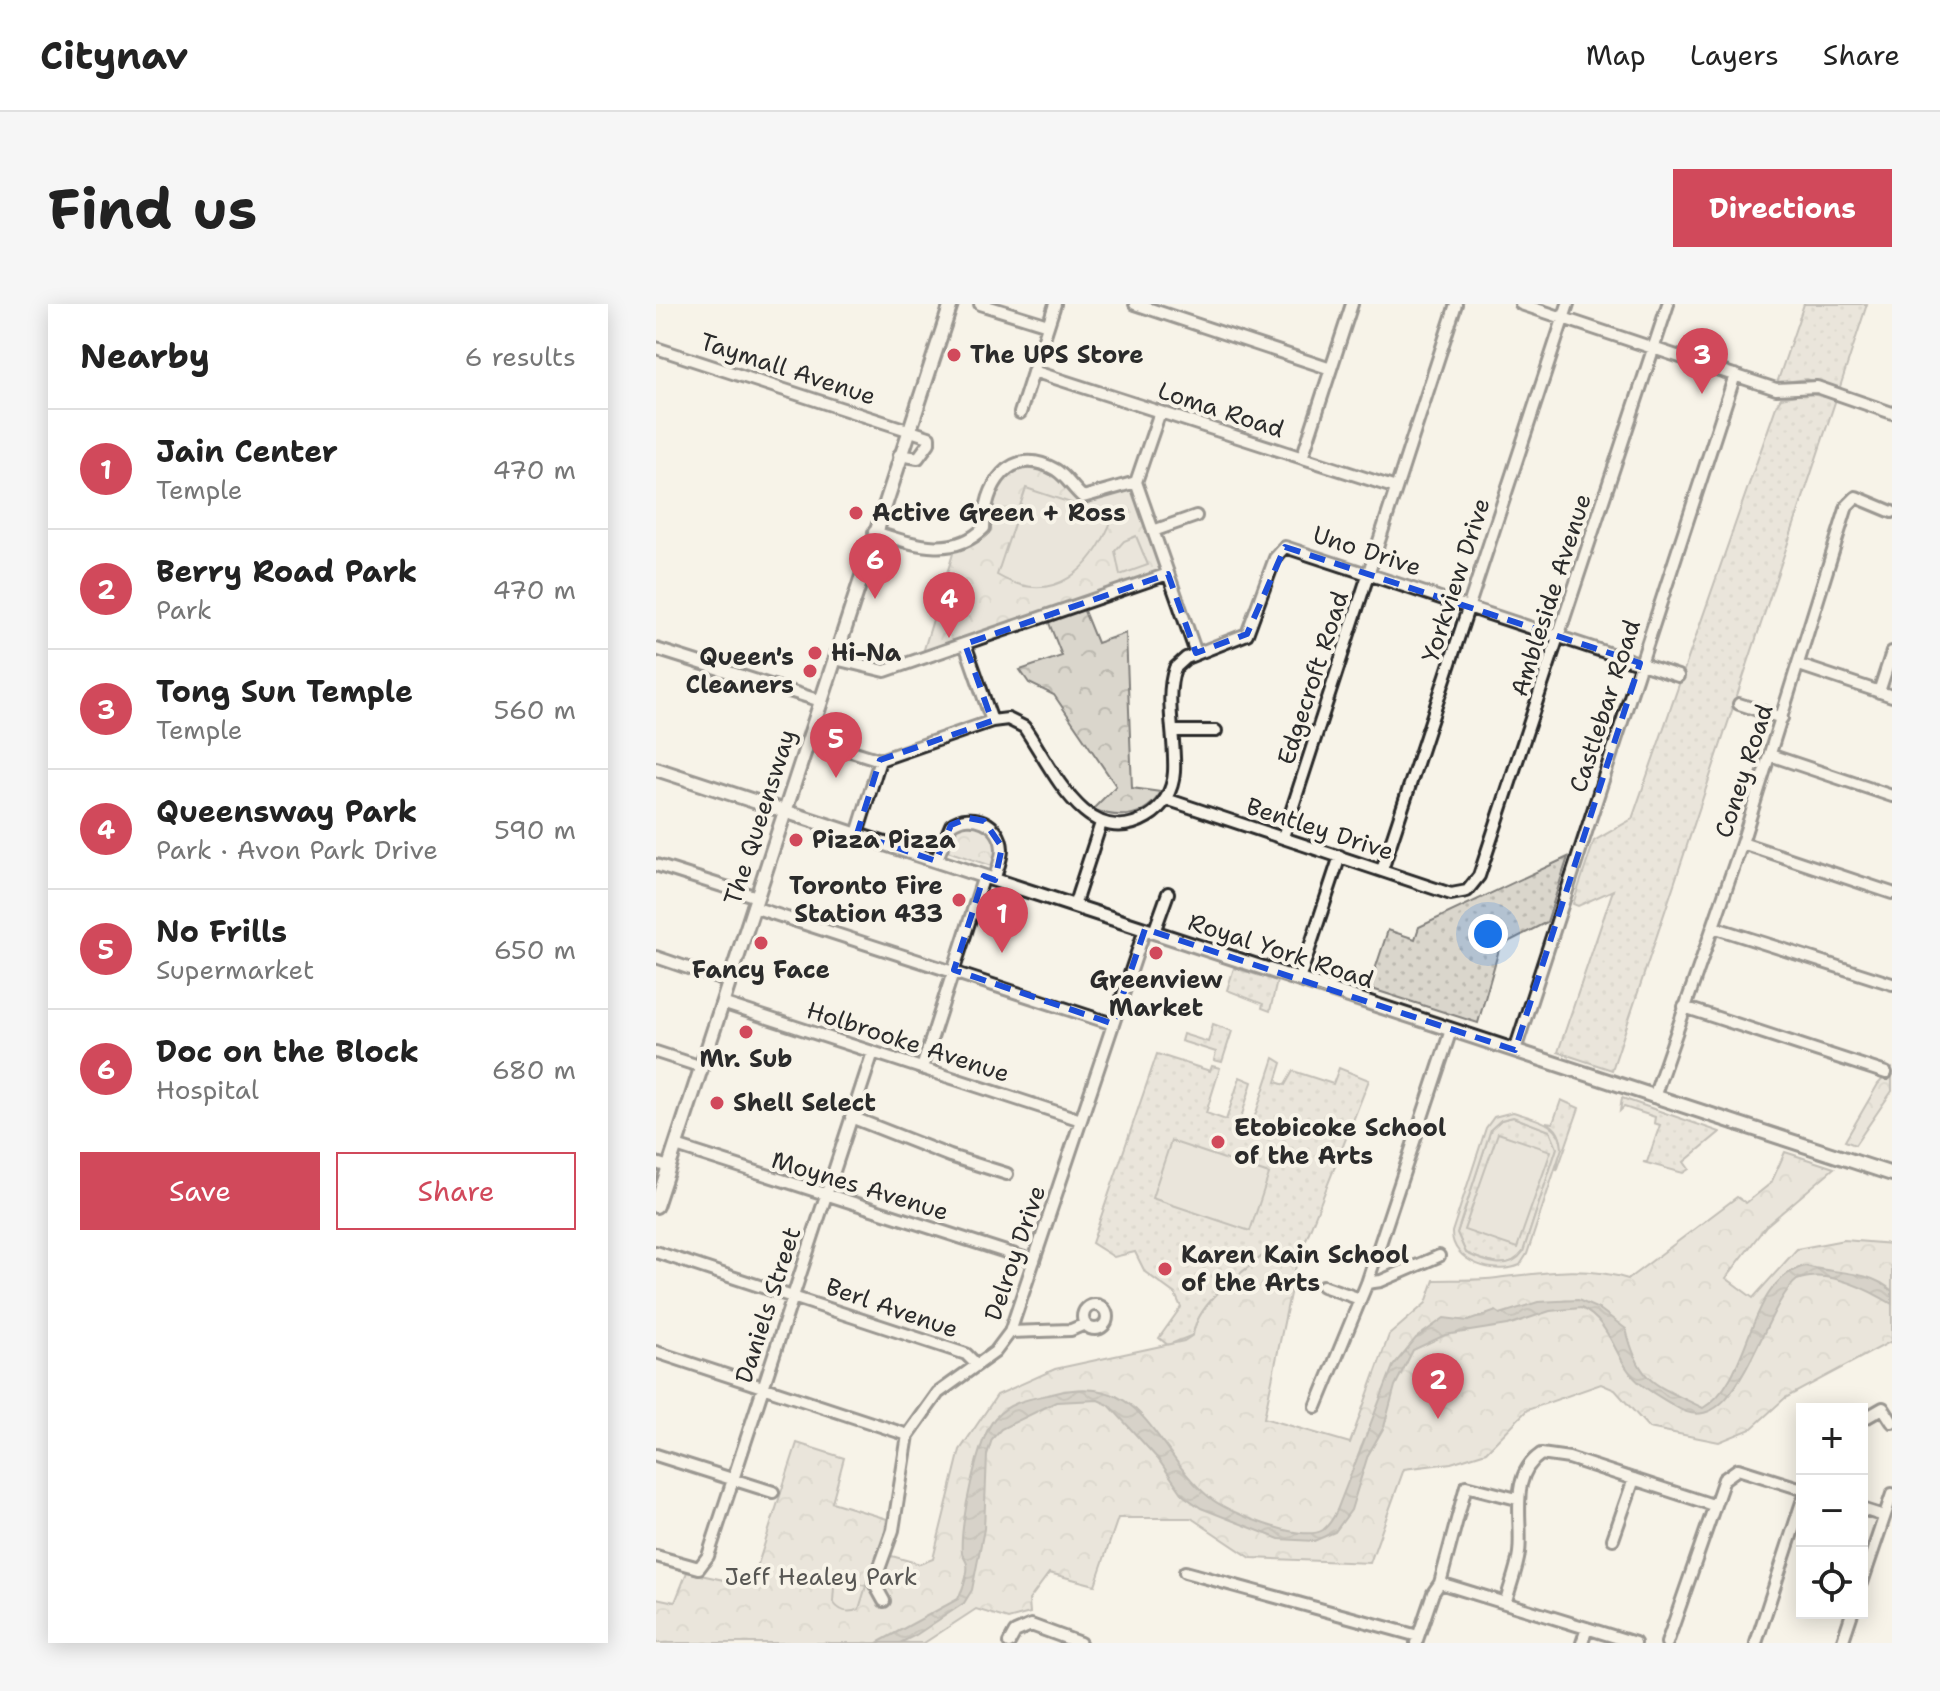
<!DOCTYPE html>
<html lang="en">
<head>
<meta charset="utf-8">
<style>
  :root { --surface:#fff; --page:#f6f6f6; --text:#222; --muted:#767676; --line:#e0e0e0; --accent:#d1495b }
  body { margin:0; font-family:"Shantell Sans",sans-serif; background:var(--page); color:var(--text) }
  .controls { position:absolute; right:24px; bottom:24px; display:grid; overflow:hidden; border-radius:0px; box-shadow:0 4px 20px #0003 }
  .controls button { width:72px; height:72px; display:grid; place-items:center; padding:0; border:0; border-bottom:2px solid var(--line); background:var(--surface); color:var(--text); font:40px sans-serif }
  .you { position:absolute; left:832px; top:630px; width:28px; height:28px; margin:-20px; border:6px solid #fff; border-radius:50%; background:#1a73e8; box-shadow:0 0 0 12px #1a73e833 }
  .badge { display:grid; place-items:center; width:52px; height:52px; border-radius:50%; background:var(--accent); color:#fff; font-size:26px; font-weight:700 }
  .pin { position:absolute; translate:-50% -66px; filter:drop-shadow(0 2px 4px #0008) }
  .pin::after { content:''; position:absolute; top:42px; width:28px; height:24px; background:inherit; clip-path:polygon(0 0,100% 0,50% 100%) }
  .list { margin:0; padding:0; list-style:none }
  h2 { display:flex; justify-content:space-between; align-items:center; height:104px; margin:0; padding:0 32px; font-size:34px }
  h2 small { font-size:26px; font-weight:400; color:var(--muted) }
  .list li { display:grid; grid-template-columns:52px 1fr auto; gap:24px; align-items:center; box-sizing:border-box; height:120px; padding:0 32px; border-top:2px solid var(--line) }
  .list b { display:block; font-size:30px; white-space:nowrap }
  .list p { margin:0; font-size:26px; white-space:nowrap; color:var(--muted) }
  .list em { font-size:26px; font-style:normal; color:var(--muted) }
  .actions { display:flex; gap:16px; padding:24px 32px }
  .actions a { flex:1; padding:18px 0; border:2px solid var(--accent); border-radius:0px; text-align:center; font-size:28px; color:var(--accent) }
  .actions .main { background:var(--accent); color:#fff }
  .icon { flex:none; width:44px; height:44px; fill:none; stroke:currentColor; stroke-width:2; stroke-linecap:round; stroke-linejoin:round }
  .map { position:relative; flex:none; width:1236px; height:1339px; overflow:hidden; border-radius:0px }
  header { display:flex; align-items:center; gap:48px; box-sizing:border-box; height:112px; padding:0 40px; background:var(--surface); border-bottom:2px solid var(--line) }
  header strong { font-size:38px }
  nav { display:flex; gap:44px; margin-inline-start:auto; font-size:28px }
  .intro { display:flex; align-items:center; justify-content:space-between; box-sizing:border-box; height:192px; padding:0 48px }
  h1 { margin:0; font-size:56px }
  .button { padding:20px 36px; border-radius:0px; background:var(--accent); color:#fff; font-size:28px; font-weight:700 }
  main { display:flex; gap:48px; padding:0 48px }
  aside { flex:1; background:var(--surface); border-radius:0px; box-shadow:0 4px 20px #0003 }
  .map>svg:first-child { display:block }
  .grass { fill:url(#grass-dots); stroke:#82807c; stroke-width:2 }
  .forest { fill:url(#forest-crowns); stroke:#82807c; stroke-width:2 }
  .garden { fill:#dad6cc; stroke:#82807c; stroke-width:2; fill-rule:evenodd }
  .water { fill:url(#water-waves); stroke:#7a7874; stroke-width:2 }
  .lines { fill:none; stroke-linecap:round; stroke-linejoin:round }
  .minor-casing { stroke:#2b2b2b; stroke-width:16 }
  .major-casing { stroke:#2b2b2b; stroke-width:18 }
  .minor { stroke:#f7f3e8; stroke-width:10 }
  .major { stroke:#f7f3e8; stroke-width:12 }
  .marked { fill:none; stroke:#1d4ed8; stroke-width:6; stroke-dasharray:16 10; stroke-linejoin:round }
  .poi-dot { fill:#d1495b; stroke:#f7f3e8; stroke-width:3 }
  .labels { text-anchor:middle; stroke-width:8; stroke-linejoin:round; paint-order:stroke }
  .poi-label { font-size:24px; font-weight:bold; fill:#2b2b2b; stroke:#f7f3e8; text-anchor:start }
  .street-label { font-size:24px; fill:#2b2b2b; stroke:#f7f3e8 }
  .park-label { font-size:24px; fill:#575653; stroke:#f7f3e8 }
</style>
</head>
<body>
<header>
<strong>Citynav</strong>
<nav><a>Map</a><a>Layers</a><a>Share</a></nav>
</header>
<div class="intro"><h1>Find us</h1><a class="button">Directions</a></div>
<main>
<aside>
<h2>Nearby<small>6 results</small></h2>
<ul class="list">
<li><span class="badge">1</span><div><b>Jain Center</b><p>Temple</p></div><em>470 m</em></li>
<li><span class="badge">2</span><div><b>Berry Road Park</b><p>Park</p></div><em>470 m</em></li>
<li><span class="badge">3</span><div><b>Tong Sun Temple</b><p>Temple</p></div><em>560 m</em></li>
<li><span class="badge">4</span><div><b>Queensway Park</b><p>Park · Avon Park Drive</p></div><em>590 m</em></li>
<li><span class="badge">5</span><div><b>No Frills</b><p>Supermarket</p></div><em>650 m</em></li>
<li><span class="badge">6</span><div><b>Doc on the Block</b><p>Hospital</p></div><em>680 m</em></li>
</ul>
<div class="actions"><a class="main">Save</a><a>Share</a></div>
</aside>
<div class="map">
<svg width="1236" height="1339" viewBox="0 0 1236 1339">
  <defs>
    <pattern id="grass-dots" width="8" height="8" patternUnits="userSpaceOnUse" patternTransform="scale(2)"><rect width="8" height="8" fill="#dad6cc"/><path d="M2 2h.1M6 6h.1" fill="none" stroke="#bbb8af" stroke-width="1.8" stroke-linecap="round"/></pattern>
    <pattern id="forest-crowns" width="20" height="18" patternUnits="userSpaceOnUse" patternTransform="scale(2)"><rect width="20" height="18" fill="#dad6cc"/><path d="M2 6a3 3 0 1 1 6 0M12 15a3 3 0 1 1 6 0" fill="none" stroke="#bbb8af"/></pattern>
    <pattern id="water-waves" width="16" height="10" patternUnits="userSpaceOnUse" patternTransform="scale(2)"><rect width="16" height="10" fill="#afaca4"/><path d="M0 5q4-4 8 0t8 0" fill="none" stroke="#8f8c86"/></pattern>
  </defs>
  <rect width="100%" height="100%" fill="#f7f3e8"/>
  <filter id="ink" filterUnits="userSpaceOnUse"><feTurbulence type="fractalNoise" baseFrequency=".0125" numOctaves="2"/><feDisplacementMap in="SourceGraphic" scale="16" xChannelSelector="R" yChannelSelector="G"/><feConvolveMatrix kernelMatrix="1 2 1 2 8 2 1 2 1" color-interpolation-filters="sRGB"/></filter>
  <g filter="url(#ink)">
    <!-- grass -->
    <path class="grass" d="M1148,0h63l-28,86 -32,-11 -30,4z
      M1150,89l30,6 -224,671 -54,-18 55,-162 -35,16 -5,-2 21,-63 38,-22 145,-415 4,-6z
      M912,553l-21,65 -47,24 -22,77 -109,-35 19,-58 27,9 4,-12z
      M578,664l43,13 -7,30 -8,-3 1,-4 -36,-14z
      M557,720l19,7 -10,31 -8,-2 2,-8 -35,-11 2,-7 25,8z
      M501,750l53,17 2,-5 8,2 -14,45 20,7 14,-43 12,5 -11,36 12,4 21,-64 8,5 -6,19 9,3 8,-14 40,13 6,-16 30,12 -73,185 -30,-12c-25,21 -68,48 -73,82l-25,10 -9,-7 22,-31 -6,-13 -30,-22 -10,-20 -21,5 -22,-14z
      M966,794l98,34 -36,30 5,7 -6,4 -40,-11h4l13,-37 -6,-2 1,-6 -31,-10 -4,4z
      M905,796l18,8 -22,63c0,-17 13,-36 -11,-49l7,1z
      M857,813l37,14 7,17 -34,104c-14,20 -38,10 -57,1l-9,-20 34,-104 10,-9z"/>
    <!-- forest -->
    <path class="forest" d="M384,164l19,8 18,23 7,3 49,-12 28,77 -2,5 -79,29 17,42 29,-10 6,155 29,4c-16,26 -42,28 -68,17l23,-23 -62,-91 -25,-12 -9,-13 42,-14 -17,-43 -123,43 33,-109 33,-14c8,-36 1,-66 52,-65z
      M312,518c26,5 33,20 26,45l-50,-17 9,-20z
      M1236,765v22l-37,54 -10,-4 33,-57z
      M1129,848l49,16 -68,58 -40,52 27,20 44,-49 47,-9 48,4v97l-107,57 -34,31 -32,13 -70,-14 -34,-38 -14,-6 -74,26 -41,42 -35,11 -47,6 -34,94 -119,-5 -60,-40h-73l-23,67 -46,-12 -20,27 1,13 -22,6 -32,-10 -52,34h-268v-45l19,4 12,-30 64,14 46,-143 47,15 -12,44 55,17 -6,34 39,11 13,-5 27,-109 37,-55 58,-26 129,-28 9,-6c5,-34 48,-61 73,-82l30,12 -32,153 86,25 39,-108 37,-32 8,-23c21,-1 42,1 63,-2 44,-5 88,-13 131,1l109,-82 9,6 25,-20z"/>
    <!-- garden -->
    <path class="garden" d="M370,184l87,29c-20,52 -59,91 -116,58z
      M480,232l12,29 -28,10 -5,-24 9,-10z
      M857,808c21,7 48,10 49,36l-35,106 -7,11c-24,11 -69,-3 -68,-33l34,-104 8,-11zM857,813l37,14 7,17 -34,104c-14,20 -38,10 -57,1l-9,-20 34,-104 10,-9z
      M842,829l53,18 -34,97 -53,-18z
      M515,837l98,33 -19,57 -98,-33z
      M187,1276l23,6 -7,23c-11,5 -19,3 -26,-7l1,-15z"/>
    <!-- water -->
    <path class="water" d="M1149,962c27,8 64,3 87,25v13c-26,-16 -65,-36 -95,-24 -35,26 -59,166 -121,127 -17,-11 -37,-20 -48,-37 -15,-21 -21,-50 -47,-62l-31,3 -42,14 -63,10 -32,15 -18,36 -11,41 -16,28 -17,55 -16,22 -21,9 -35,-2 -78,-31 -17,-12 -26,-37 -49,-54 -11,-5 -42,2 -55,27 -9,10 -5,16 -3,74 -12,61 -8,13 -48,32 -16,8h-23l81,-44c4,-8 11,-26 9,-35 -1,-4 -4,-7 -5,-11 -3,-27 16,-115 33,-135 16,-18 40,-20 61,-25 90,-22 97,58 153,104 17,15 93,46 114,33 6,-5 11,-13 14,-20l56,-144 23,-28 28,-20 24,3 28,-10 4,3 38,-12 40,-2 23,10 25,19c14,56 29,55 77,79 50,-29 42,-127 102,-142z"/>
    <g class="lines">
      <defs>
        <path id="minor" d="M324,0l68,21
          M479,0l196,65
          M865,0l255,85 41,-2 75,26
          M0,44l273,89v6l-11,15 -19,-3
          M377,67l363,117
          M504,108l-24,70 60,171
          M364,109l35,-109
          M646,154l50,-154
          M497,227l43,-15
          M218,228c36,11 78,28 110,-4 0,-41 25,-85 72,-58 11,7 17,19 27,27l53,-15
          M309,340l27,77
          M0,345l165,52
          M179,355l50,12 283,-97
          M1143,361l93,31
          M1223,388l13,-40
          M1083,400l43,14
          M517,427h43
          M154,434l70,22 112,-39 16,-2 16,8c27,38 62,126 123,90 16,-9 26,-27 27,-45 2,-32 -10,-74 1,-104l11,-10 61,-24 28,-76 10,-11 393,129
          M1114,451l122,41
          M510,495l285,95 16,-3 12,-15 189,-572
          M201,530l23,-74
          M627,533l173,-533
          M1086,539l150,50
          M280,557l15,-36c20,-15 50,-2 51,24 0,10 -5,21 -8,31
          M0,561l101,32
          M726,566l186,-566
          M418,602l27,-83
          M97,603l360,117
          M1057,623l179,57
          M498,628l14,-39
          M0,653l73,25
          M643,676l41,-124
          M66,699l359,117
          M1028,703l202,66
          M859,746l220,-675
          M0,748l46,15
          M266,764l62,-192
          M998,793l88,-254 105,-337 9,-9 36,15
          M195,813l99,39 57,18
          M20,842l358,115
          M0,859l13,4
          M0,948l310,102 9,9
          M711,979l14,-2 58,-25
          M667,982l37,13
          M427 1013a12 12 0 1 1 24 0a12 12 0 1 1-24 0Z
          M354,1028l61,-2 14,-6
          M0,1048l252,83
          M660,1103l51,-124 84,-253
          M1206,1116l21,-12 9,14
          M0,1151l117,37
          M1206,1205l22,7
          M957,1235l21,-60
          M0,1252l43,12 9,-12 165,-504
          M529,1268l233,64
          M784,1279l195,60
          M1206,1279l30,-89
          M228,1297l-10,-18 19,-53 15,-95 30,-42 57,-41 15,-20 135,-403
          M850,1297c4,-15 11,-32 13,-48 4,-33 -11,-77 22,-99l28,4 144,47
          M353,1339l6,-11 16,-7 49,18
          M760,1339l17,-50 7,-10 26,-97 51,13
          M926,1339l5,-15
          M1011,1339l57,-164 14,-10 64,20
          M1100,1339l46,-141
          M1186,1339l10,-30"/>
        <path id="major" d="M0,465l1236,405
          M0,902l295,-902"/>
      </defs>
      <!-- minor casing -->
      <use href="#minor" class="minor-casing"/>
      <!-- major casing -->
      <use href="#major" class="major-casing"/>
      <!-- minor -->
      <use href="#minor" class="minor"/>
      <!-- major -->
      <use href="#major" class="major"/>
    </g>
  </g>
  <!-- marked area -->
  <path d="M0 0H1236V1339H0ZM629,243l355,116 -125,387 -370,-121 -32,95 -11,-4 -148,-50 30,-94 11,4 7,-33 -18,-26 -16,-3 -17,7 -15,36 -79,-27 23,-74 112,-39 -27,-77 203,-70 28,79 51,-19z" fill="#f7f3e8" fill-opacity=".55" fill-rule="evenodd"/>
  <path class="marked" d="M629,243l355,116 -125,387 -370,-121 -32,95 -11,-4 -148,-50 30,-94 11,4 7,-33 -18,-26 -16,-3 -17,7 -15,36 -79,-27 23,-74 112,-39 -27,-77 203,-70 28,79 51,-19z"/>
  <!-- markers -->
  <g class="poi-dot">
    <circle cx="298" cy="51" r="8"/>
    <circle cx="200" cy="209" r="8"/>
    <circle cx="159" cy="349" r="8"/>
    <circle cx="154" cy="367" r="8"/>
    <circle cx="140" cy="536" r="8"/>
    <circle cx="303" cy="596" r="8"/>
    <circle cx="105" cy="639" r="8"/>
    <circle cx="500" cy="649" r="8"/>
    <circle cx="90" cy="728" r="8"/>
    <circle cx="61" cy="799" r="8"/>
    <circle cx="562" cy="838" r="8"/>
    <circle cx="509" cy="965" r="8"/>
  </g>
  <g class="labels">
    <!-- poi labels -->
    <g class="poi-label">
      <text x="314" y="59">The UPS Store</text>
      <text x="216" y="217">Active Green + Ross</text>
      <text x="175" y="357">Hi-Na</text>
      <text x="138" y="361" text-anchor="end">Queen's<tspan x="138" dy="28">Cleaners</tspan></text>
      <text x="156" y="544">Pizza Pizza</text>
      <text x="287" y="590" text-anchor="end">Toronto Fire<tspan x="287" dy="28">Station 433</tspan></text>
      <text x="105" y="674" text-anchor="middle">Fancy Face</text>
      <text x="500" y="684" text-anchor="middle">Greenview<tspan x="500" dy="28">Market</tspan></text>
      <text x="90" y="763" text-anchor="middle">Mr. Sub</text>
      <text x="77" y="807">Shell Select</text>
      <text x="578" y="832">Etobicoke School<tspan x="578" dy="28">of the Arts</tspan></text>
      <text x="525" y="959">Karen Kain School<tspan x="525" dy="28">of the Arts</tspan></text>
    </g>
    <!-- street labels -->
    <g class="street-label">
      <text transform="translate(132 65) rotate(18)" y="8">Taymall Avenue</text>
      <text transform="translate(565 106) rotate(18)" y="8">Loma Road</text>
      <text transform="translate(711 247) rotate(18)" y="8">Uno Drive</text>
      <text transform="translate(800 276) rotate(-72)" y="8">Yorkview Drive</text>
      <text transform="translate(895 291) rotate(-72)" y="8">Ambleside Avenue</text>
      <text transform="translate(657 374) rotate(-72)" y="8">Edgecroft Road</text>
      <text transform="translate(949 402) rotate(-72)" y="8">Castlebar Road</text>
      <text transform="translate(1088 467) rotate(-72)" y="8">Coney Road</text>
      <text transform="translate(104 513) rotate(-72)" y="8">The Queensway</text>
      <text transform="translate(664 525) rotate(18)" y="8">Bentley Drive</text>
      <text transform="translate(625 647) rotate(18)" y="8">Royal York Road</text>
      <text transform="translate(252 738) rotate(18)" y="8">Holbrooke Avenue</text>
      <text transform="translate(204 882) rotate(17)" y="8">Moynes Avenue</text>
      <text transform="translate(359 949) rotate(-71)" y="8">Delroy Drive</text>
      <text transform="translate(112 1001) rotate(-72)" y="8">Daniels Street</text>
      <text transform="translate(236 1004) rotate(19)" y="8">Berl Avenue</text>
    </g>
    <!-- park labels -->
    <g class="park-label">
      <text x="165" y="1281">Jeff Healey Park</text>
    </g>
  </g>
</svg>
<div class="controls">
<button>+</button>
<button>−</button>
<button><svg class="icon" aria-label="locate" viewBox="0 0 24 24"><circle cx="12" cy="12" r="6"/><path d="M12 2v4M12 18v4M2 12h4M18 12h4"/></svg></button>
</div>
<div class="you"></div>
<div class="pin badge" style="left:346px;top:649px">1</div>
<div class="pin badge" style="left:782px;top:1115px">2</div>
<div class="pin badge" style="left:1046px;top:90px">3</div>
<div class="pin badge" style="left:293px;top:334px">4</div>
<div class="pin badge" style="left:180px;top:474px">5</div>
<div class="pin badge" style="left:219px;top:295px">6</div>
</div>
</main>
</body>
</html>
